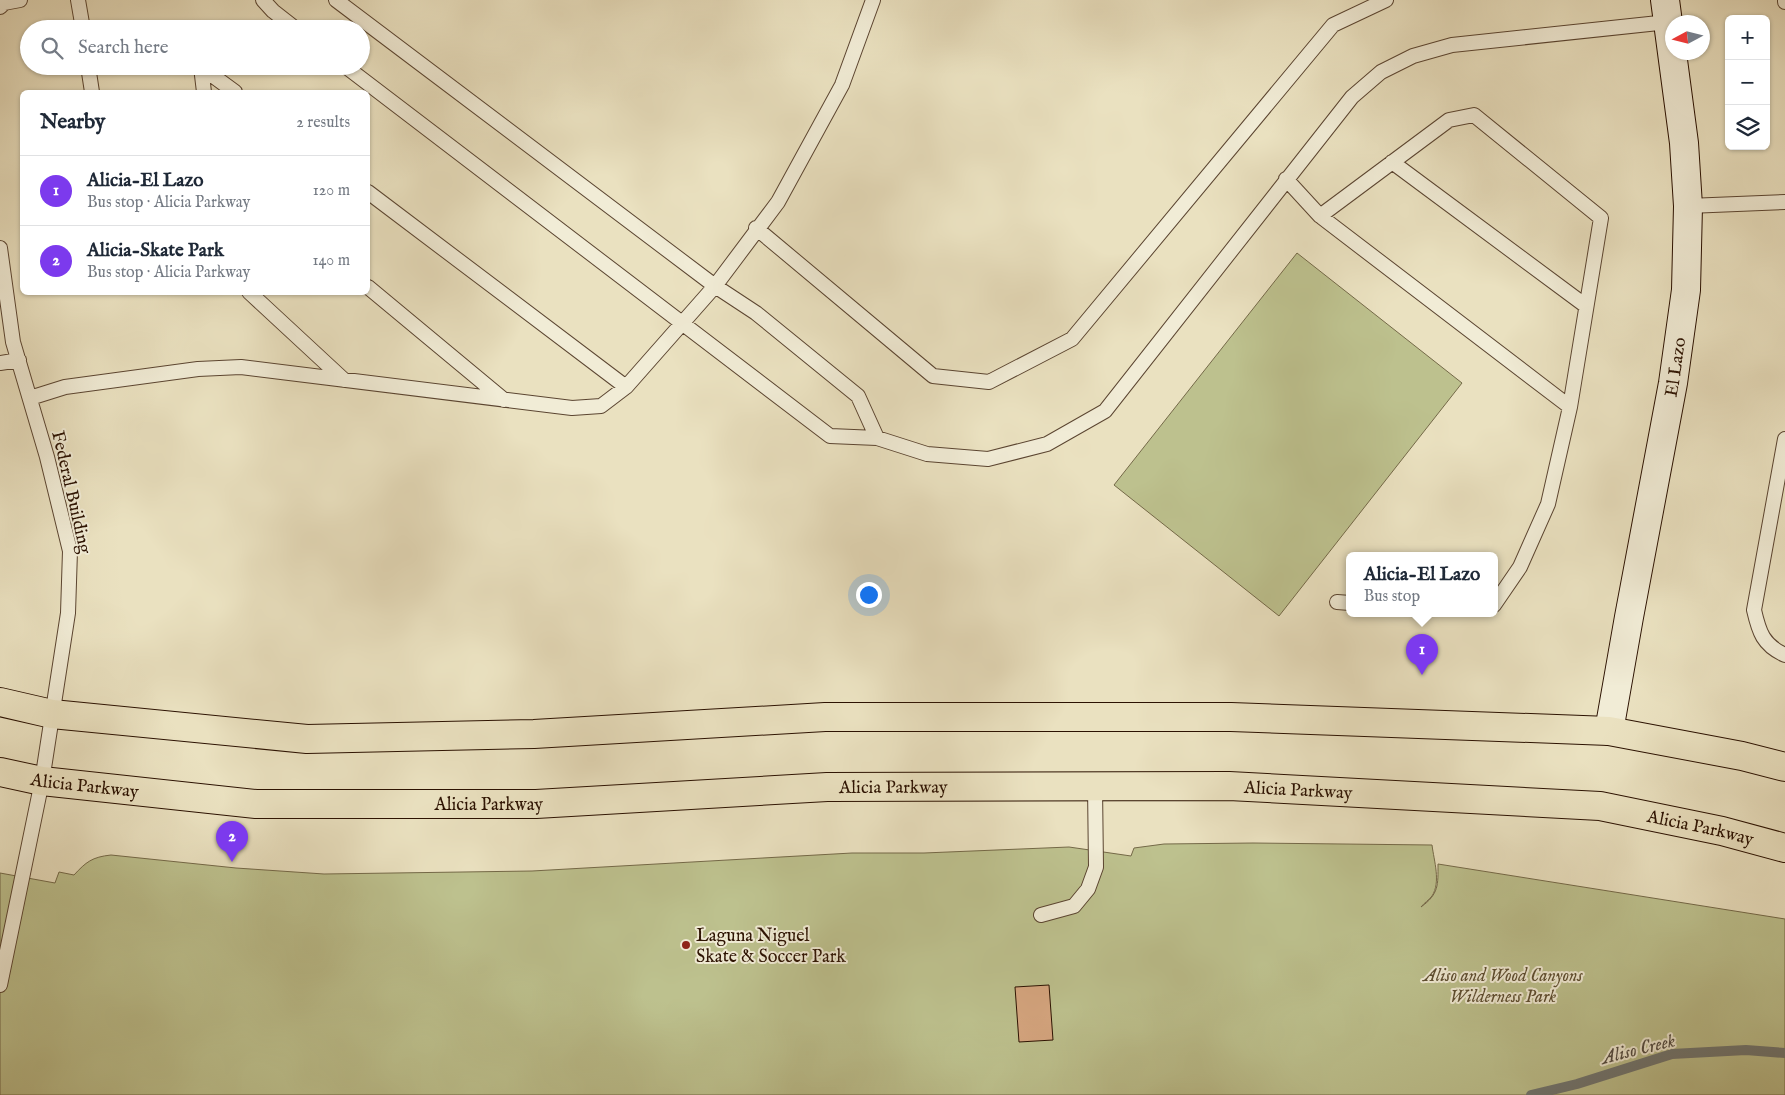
<!DOCTYPE html>
<html lang="en">
<head>
<meta charset="utf-8">
<style>
  :root { --surface:#fff; --page:#f6f6f7; --text:#1f2937; --muted:#747a83; --line:#e0e1e3; --accent:#7c3aed }
  body { margin:0; font-family:"IM FELL English",serif; background:var(--page); color:var(--text) }
  .controls { position:absolute; right:15px; top:15px; display:grid; overflow:hidden; border-radius:8px; box-shadow:0 1px 4px #0004 }
  .controls button { width:45px; height:45px; display:grid; place-items:center; padding:0; border:0; border-bottom:1px solid var(--line); background:var(--surface); color:var(--text); font:25px sans-serif }
  .compass { position:absolute; left:1665px; top:15px; width:45px; height:45px; border-radius:50%; background:var(--surface); box-shadow:0 1px 4px #0004; rotate:263deg }
  .you { position:absolute; left:868px; top:594px; width:18px; height:18px; margin:-12px; border:4px solid #fff; border-radius:50%; background:#1a73e8; box-shadow:0 0 0 8px #1a73e833 }
  .badge { display:grid; place-items:center; width:32px; height:32px; border-radius:50%; background:var(--accent); color:#fff; font-size:16px; font-weight:700 }
  .pin { position:absolute; translate:-50% -41px; filter:drop-shadow(0 1px 2px #0008) }
  .pin::after { content:''; position:absolute; top:26px; width:18px; height:15px; background:inherit; clip-path:polygon(0 0,100% 0,50% 100%) }
  .popup { position:absolute; left:1346px; top:552px; width:152px; height:65px; box-sizing:border-box; display:grid; place-content:center; border-radius:8px; background:var(--surface); filter:drop-shadow(0 1px 4px #0005); font-size:16px; white-space:nowrap; color:var(--muted) }
  .popup b { font-size:19px; color:var(--text) }
  .popup::after { content:''; position:absolute; left:50%; top:100%; margin-left:-10px; border:10px solid transparent; border-top-color:var(--surface) }
  .list { margin:0; padding:0; list-style:none }
  h2 { display:flex; justify-content:space-between; align-items:center; height:65px; margin:0; padding:0 20px; font-size:21px }
  h2 small { font-size:16px; font-weight:400; color:var(--muted) }
  .list li { display:grid; grid-template-columns:32px 1fr auto; gap:15px; align-items:center; box-sizing:border-box; height:70px; padding:0 20px; border-top:1px solid var(--line) }
  .list b { display:block; font-size:19px; white-space:nowrap }
  .list p { margin:0; font-size:16px; white-space:nowrap; color:var(--muted) }
  .list em { font-size:16px; font-style:normal; color:var(--muted) }
  .icon { flex:none; width:28px; height:28px; fill:none; stroke:currentColor; stroke-width:2; stroke-linecap:round; stroke-linejoin:round }
  .map { position:relative; flex:none; width:1785px; height:1095px; overflow:hidden }
  .search { position:absolute; background:var(--surface); box-shadow:0 1px 4px #0004; left:20px; top:20px; width:350px; height:55px; display:flex; align-items:center; gap:12px; box-sizing:border-box; padding:0 18px; border-radius:28px; color:var(--muted); font-size:19px }
  .panel { position:absolute; background:var(--surface); box-shadow:0 1px 4px #0004; left:20px; top:90px; width:350px; height:205px; border-radius:8px }
  .map>svg:first-child { display:block }
  .green { fill:#bdc18e; stroke:#746948 }
  .lines { fill:none; stroke-linecap:round; stroke-linejoin:round }
  .stream { stroke:#707672; stroke-width:10 }
  .building { fill:#d6a680; stroke:#2b1101 }
  .lane-casing { stroke:#5b4531; stroke-width:16 }
  .secondary-casing { stroke:#2b1101; stroke-width:30 }
  .primary-casing { stroke:#2b1101; stroke-width:30 }
  .lane { stroke:#f1ecd6; stroke-width:14 }
  .secondary { stroke:#f1ecd6; stroke-width:28 }
  .primary { stroke:#eae1c0; stroke-width:28 }
  .poi-dot { fill:#8f2418; stroke:#f1ecd6; stroke-width:2 }
  .labels { text-anchor:middle; stroke-width:4; stroke-linejoin:round; paint-order:stroke }
  .street-label { font-size:18px; fill:#2b1101; stroke:#f1ecd6 }
  .poi-label { font-size:18px; fill:#2b1101; stroke:#f1ecd6; text-anchor:start }
  .park-label { font-size:18px; font-style:italic; fill:#5e4f32; stroke:#f1ecd6 }
  .water-label { font-size:19px; font-style:italic; fill:#534c43; stroke:#f1ecd6 }
</style>
</head>
<body>
<div class="map">
<svg width="1785" height="1095" viewBox="0 0 1785 1095">
  <rect width="100%" height="100%" fill="#eae1c0"/>
  <filter id="stains"><feTurbulence type="fractalNoise" baseFrequency=".004" numOctaves="4"/><feColorMatrix values="0 0 0 0 .2 0 0 0 0 .09 0 0 0 0 .02 0 0 0 .5 -.17"/></filter>
  <radialGradient id="worn" r=".72"><stop offset=".6" stop-color="#630" stop-opacity="0"/><stop offset="1" stop-color="#630" stop-opacity=".3"/></radialGradient>
  <!-- green -->
  <path class="green" d="M1297,253l165,130 -183,233 -165,-131z
    M1253,843l179,2c2,16 9,37 0,51 -3,4 -8,7 -11,11 18,-13 17,-22 17,-43l347,55v176h-1785v-222l55,10 4,-11 15,3c12,-13 18,-18 37,-20l125,13 88,6 208,-3 320,-18h72l145,-6 62,9 3,-8 30,-4z"/>
  <g class="lines">
    <!-- stream -->
    <path class="stream" d="M1531,1095l46,-11 95,-30 74,-4 39,3"/>
  </g>
  <!-- building -->
  <path class="building" d="M1049,985l4,55 -34,2 -4,-55z"/>
  <g class="lines">
    <defs>
      <path id="lane" d="M78,0l5,29
        M263,0l10,11 23,18
        M336,0l379,286 41,27 102,83 19,42
        M1785,0v2
        M0,7l4,-4 16,-3
        M88,66l4,26
        M345,66l485,370 47,2 50,16 61,5 59,-15 58,-33 247,-314 29,-25 32,-16 39,-11 216,-23
        M201,67l34,25
        M201,67l3,25
        M1392,162l194,144
        M1286,179l34,37 250,191
        M368,192l258,195
        M1688,206l97,-4
        M1320,216l129,-96 25,-5 127,103 -31,189 -22,97 -28,63 -26,38
        M756,228l177,148 56,6 83,-43 261,-314 53,-25
        M0,248l13,94 34,115 23,94 -2,62 -26,168 -42,204
        M368,287l136,113
        M249,292l95,88
        M0,363l19,-3
        M30,398l35,-11 133,-18 43,-2 331,41 29,-2 25,-19 89,-101 63,-84 64,-117 31,-85
        M1785,439l-31,171c5,22 9,35 31,45
        M1337,602l13,1
        M1041,915l33,-9 14,-17 8,-22 -1,-80"/>
      <g id="secondary">
        <path id="s1" d="M1609,731l20,-114 44,-234 13,-93 2,-84 -4,-63 -19,-143"/>
      </g>
      <g id="primary">
        <path d="M0,702l52,12 255,25 227,-5 291,-17h406l378,14 133,25 43,11"/>
        <path id="s2" d="M0,772l42,9 214,23h280l291,-17 402,-1 371,20 122,25 63,17"/>
      </g>
    </defs>
    <!-- lane casing -->
    <use href="#lane" class="lane-casing"/>
    <!-- secondary casing -->
    <use href="#secondary" class="secondary-casing"/>
    <!-- primary casing -->
    <use href="#primary" class="primary-casing"/>
    <!-- lane -->
    <use href="#lane" class="lane"/>
    <!-- secondary -->
    <use href="#secondary" class="secondary"/>
    <!-- primary -->
    <use href="#primary" class="primary"/>
  </g>
  <!-- markers -->
  <circle class="poi-dot" cx="686" cy="945" r="5"/>
  <g class="labels">
    <!-- street labels -->
    <g class="street-label">
      <text dy="6" stroke="none"><textPath href="#s1" startOffset="370">El Lazo</textPath></text>
      <text transform="translate(72 492) rotate(77)" y="6">Federal Building</text>
      <text dy="6" stroke="none"><textPath href="#s2" startOffset="86">Alicia Parkway</textPath></text>
      <text dy="6" stroke="none"><textPath href="#s2" startOffset="896">Alicia Parkway</textPath></text>
      <text dy="6" stroke="none"><textPath href="#s2" startOffset="1301">Alicia Parkway</textPath></text>
      <text dy="6" stroke="none"><textPath href="#s2" startOffset="491">Alicia Parkway</textPath></text>
      <text dy="6" stroke="none"><textPath href="#s2" startOffset="1706">Alicia Parkway</textPath></text>
    </g>
    <!-- poi labels -->
    <g class="poi-label">
      <text x="696" y="941">Laguna Niguel<tspan x="696" dy="21">Skate &amp; Soccer Park</tspan></text>
    </g>
    <!-- park labels -->
    <g class="park-label">
      <text x="1503" y="981">Aliso and Wood Canyons<tspan x="1503" dy="21">Wilderness Park</tspan></text>
    </g>
    <!-- water labels -->
    <g class="water-label">
      <text transform="translate(1638 1048) rotate(-14)" y="7">Aliso Creek</text>
    </g>
  </g>
  <rect width="100%" height="100%" filter="url(#stains)"/>
  <rect width="100%" height="100%" fill="url(#worn)"/>
</svg>
<div class="controls">
<button>+</button>
<button>−</button>
<button><svg class="icon" aria-label="layers" viewBox="0 0 24 24"><path d="M12 4l9 5-9 5-9-5zM3 14l9 5 9-5"/></svg></button>
</div>
<svg class="compass" viewBox="-18 -18 36 36"><path d="M0-13l5 13h-10z" fill="#e53935"/><path d="M0 13l5-13h-10z" fill="#747a83"/></svg>
<div class="you"></div>
<div class="pin badge" style="left:1422px;top:675px">1</div>
<div class="popup"><b>Alicia-El Lazo</b>Bus stop</div>
<div class="pin badge" style="left:232px;top:862px">2</div>
<div class="search"><svg class="icon" aria-label="search" viewBox="0 0 24 24"><circle cx="10" cy="10" r="6"/><path d="M15 15l6 6"/></svg>Search here</div>
<section class="panel">
<h2>Nearby<small>2 results</small></h2>
<ul class="list">
<li><span class="badge">1</span><div><b>Alicia-El Lazo</b><p>Bus stop · Alicia Parkway</p></div><em>120 m</em></li>
<li><span class="badge">2</span><div><b>Alicia-Skate Park</b><p>Bus stop · Alicia Parkway</p></div><em>140 m</em></li>
</ul>
</section>
</div>
</body>
</html>
